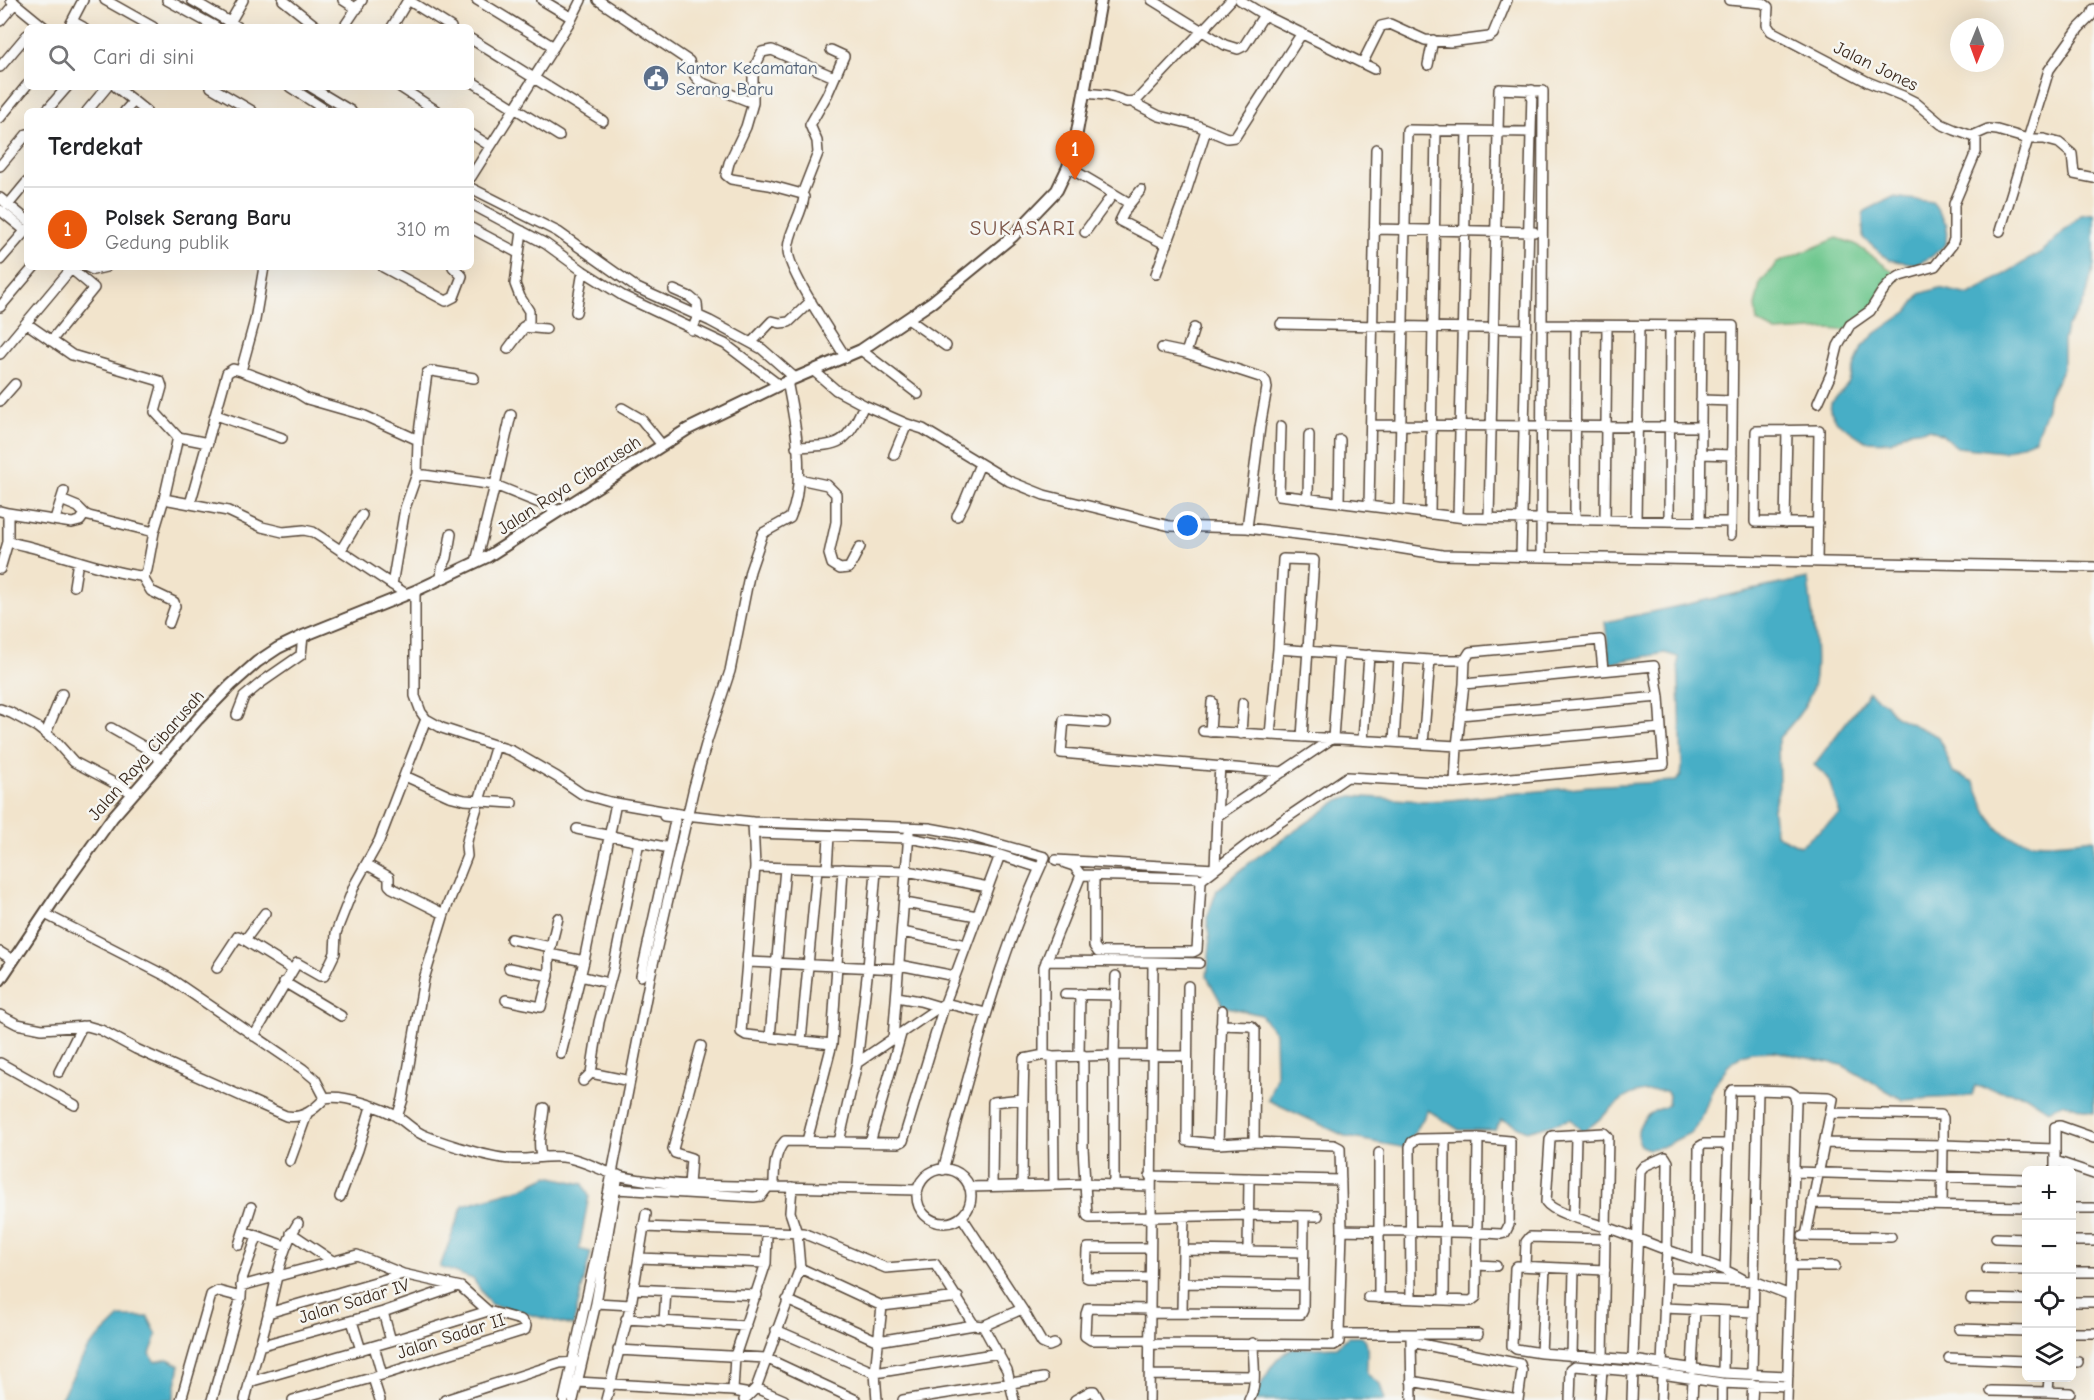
<!DOCTYPE html>
<html lang="id">
<head>
<meta charset="utf-8">
<style>
  :root { --surface:#fff; --page:#f6f6f6; --text:#202124; --muted:#757577; --line:#e0e0e0; --accent:#ea580c }
  body { margin:0; font-family:"Comic Neue",sans-serif; background:var(--page); color:var(--text) }
  .controls { position:absolute; right:18px; bottom:18px; display:grid; overflow:hidden; border-radius:9px; box-shadow:0 6px 24px #0002 }
  .controls button { width:54px; height:54px; display:grid; place-items:center; padding:0; border:0; border-bottom:2px solid var(--line); background:var(--surface); color:var(--text); font:30px sans-serif }
  .compass { position:absolute; left:1950px; top:18px; width:54px; height:54px; border-radius:50%; background:var(--surface); box-shadow:0 6px 24px #0002; rotate:181deg }
  .you { position:absolute; left:1188px; top:526px; width:21px; height:21px; margin:-15px; border:4px solid #fff; border-radius:50%; background:#1a73e8; box-shadow:0 0 0 9px #1a73e833 }
  .badge { display:grid; place-items:center; width:39px; height:39px; border-radius:50%; background:var(--accent); color:#fff; font-size:20px; font-weight:700 }
  .pin { position:absolute; translate:-50% -50px; filter:drop-shadow(0 2px 3px #0008) }
  .pin::after { content:''; position:absolute; top:32px; width:21px; height:18px; background:inherit; clip-path:polygon(0 0,100% 0,50% 100%) }
  .list { margin:0; padding:0; list-style:none }
  h2 { display:flex; justify-content:space-between; align-items:center; height:78px; margin:0; padding:0 24px; font-size:26px }
  h2 small { font-size:20px; font-weight:400; color:var(--muted) }
  .list li { display:grid; grid-template-columns:39px 1fr auto; gap:18px; align-items:center; box-sizing:border-box; height:84px; padding:0 24px; border-top:2px solid var(--line) }
  .list b { display:block; font-size:22px; white-space:nowrap }
  .list p { margin:0; font-size:20px; white-space:nowrap; color:var(--muted) }
  .list em { font-size:20px; font-style:normal; color:var(--muted) }
  .icon { flex:none; width:33px; height:33px; fill:none; stroke:currentColor; stroke-width:2; stroke-linecap:round; stroke-linejoin:round }
  .map { position:relative; flex:none; width:2094px; height:1400px; overflow:hidden }
  .search { position:absolute; background:var(--surface); box-shadow:0 6px 24px #0002; left:24px; top:24px; width:450px; height:66px; display:flex; align-items:center; gap:15px; box-sizing:border-box; padding:0 21px; border-radius:9px; color:var(--muted); font-size:22px }
  .panel { position:absolute; background:var(--surface); box-shadow:0 6px 24px #0002; left:24px; top:108px; width:450px; height:162px; border-radius:9px }
  .map>svg:first-child { display:block }
  .green { fill:#70c88f; stroke:#567956; stroke-width:1.5 }
  .water { fill:#47aec6; stroke:#416c72; stroke-width:1.5 }
  .lines { fill:none; stroke-linecap:round; stroke-linejoin:round }
  .minor-casing { stroke:#564638; stroke-width:12 }
  .major-casing { stroke:#564638; stroke-width:14 }
  .minor { stroke:#fff; stroke-width:9 }
  .major { stroke:#fff; stroke-width:10 }
  .labels { text-anchor:middle; stroke-width:5; stroke-linejoin:round; paint-order:stroke }
  .street-label { font-size:18px; fill:#3b2a1e; stroke:#f6f6f2 }
  .service-label { font-size:18px; fill:#4e5e75; stroke:#f6f6f2; text-anchor:start }
  .quarter-label { font-size:21px; letter-spacing:1.5px; fill:#7b5446; stroke:#f6f6f2 }
</style>
</head>
<body>
<div class="map">
<svg width="2094" height="1400" viewBox="0 0 2094 1400">
  <rect width="100%" height="100%" fill="#f6f6f2"/>
  <filter id="ink" filterUnits="userSpaceOnUse"><feTurbulence type="fractalNoise" baseFrequency=".0167" numOctaves="2"/><feDisplacementMap in="SourceGraphic" scale="12" xChannelSelector="R" yChannelSelector="G"/><feConvolveMatrix kernelMatrix="1 2 1 2 8 2 1 2 1" color-interpolation-filters="sRGB"/></filter>
  <filter id="wash" filterUnits="userSpaceOnUse"><feTurbulence type="fractalNoise" baseFrequency=".008" numOctaves="4" result="noise"/><feDisplacementMap in="SourceGraphic" scale="24" xChannelSelector="R" yChannelSelector="G"/><feGaussianBlur stdDeviation="1.35" result="paint"/><feColorMatrix in="noise" values="0 0 0 0 0 0 0 0 0 0 0 0 0 0 0 0 0 1.4 0 .05"/><feComposite in="paint" operator="in"/></filter>
  <g filter="url(#wash)">
    <rect width="100%" height="100%" fill="#f2e4cc"/>
    <!-- green -->
    <path class="green" d="M1837,238l18,6 44,32 -14,23 -36,32 -19,-2 -54,3 -19,-10 -2,-16 5,-23 17,-20z"/>
    <!-- water -->
    <path class="water" d="M1893,197l40,5 14,23 -1,19 -15,13 -14,7 -28,-4 -26,-22v-26z
      M2094,213v51l-7,30 -5,12 -16,22 -3,13v27l-15,30 -1,10 -12,31 -32,13 -46,-5 -16,-13 -12,-5 -21,2 -17,11 -26,-1 -28,-19 -7,-12 1,-7 17,-19 14,-37 14,-14 32,-22 12,-17 19,-6 31,7 73,-44 38,-36z
      M1808,578c3,32 10,66 7,98 -2,25 -21,46 -37,63l1,48 -6,22 2,25 25,12 40,-32 -12,-36 -14,-13 55,-73 17,12 9,12 44,21 14,35 21,10c7,15 13,38 27,49 23,18 67,11 93,8v274l-29,-10 -17,7 -23,-15 -50,-9 -3,10 -69,4 -61,-35 -68,-14 -22,1 -10,3 -14,11 -10,13 -6,11 -11,30 -9,12 -30,15 -14,2 -7,-3c-7,-11 -2,-26 10,-33 5,-4 12,-4 17,-8l1,-10 -3,-4c-48,-5 -49,20 -84,41l-11,-13 -44,12 -25,-12 -7,11h-36l-31,-20 -22,38 -59,-11 -79,-37 8,-23 -1,-44 -14,-18 -38,-9 -16,-29 3,-32 -3,-27 10,-28 36,-30 88,-61 11,-3 71,5 27,-1 138,-14 88,-5 5,-5 1,-8 -4,-111 -13,-4 -55,10 -5,-41z
      M548,1176l35,8 6,12 -10,53 12,3 -18,74 -83,-22 -17,-25 -33,-12 23,-62 60,-17z
      M120,1317h28l9,18 -7,19 5,8 13,-3 12,6 -7,35h-111l-1,-2 27,-50z
      M1348,1337c4,0 13,-1 16,1 6,4 2,29 3,36l13,10 5,16h-133c11,-16 20,-43 40,-51l45,-2z"/>
  </g>
  <g filter="url(#ink)">
    <g class="lines">
      <defs>
        <path id="minor" d="M11,0l33,27
          M105,0l48,27
          M167,0l49,27
          M192,0l46,27
          M283,0l34,27
          M343,0l14,9
          M408,0l43,27
          M477,0l77,47
          M542,0l30,18
          M598,0l91,61 6,15 5,6 53,21
          M1152,0l73,45 13,4 6,-3 20,-31
          M1240,0l24,15 110,54
          M1729,0l34,3 5,4 -1,18 4,6 97,51 35,14 12,6 26,22 14,6 17,6 16,-7 9,1 31,9h16l15,4 13,11 2,20 20,4
          M0,21l15,-18
          M72,21l11,6
          M228,26l15,-26
          M69,27l14,-27
          M344,27l18,-27
          M392,27l16,-27
          M471,39l132,82
          M1363,62l18,-36 9,-2 35,16 25,2 39,-5 4,-3 14,-34
          M1428,65l5,-25
          M0,67l27,-32
          M834,77l-62,-27 -10,2 -9,19v32l-7,24 -17,36 -3,12 5,4 38,6 33,9 2,3c-2,18 -16,35 -16,54 1,22 45,85 58,107
          M471,81l88,55
          M116,87l30,24
          M211,87l41,24
          M290,87l37,24
          M311,87l40,24
          M400,87l37,24
          M1084,93l22,2 21,7 9,-1 95,-101
          M1132,102l27,14 37,9 31,13 8,-1 67,-104
          M46,111l21,-24
          M87,111l20,-24
          M125,111l9,-10
          M0,118l27,-33
          M471,134l19,12
          M0,166l27,-32
          M1068,167l61,36
          M471,177l101,-159 9,-18
          M471,188l87,44 79,56 73,33 52,28 33,29
          M1141,190l-14,17 -7,14 47,24
          M802,194l16,-41 -1,-12 -7,-16 17,-30 17,-39 -13,-6
          M0,198l27,22
          M471,204l75,40 37,27 40,25 102,48 54,41
          M8,205l19,-23
          M0,210l27,22
          M471,228l47,25
          M1374,229l160,3
          M2000,231l49,-161 30,-42 12,-12 3,-7
          M1085,232l28,-38
          M0,260l27,-31
          M87,267l6,3 13,-3
          M383,267l63,34 8,-4 8,-21 -9,-9
          M1156,274l27,-73 23,-71
          M674,290l16,7 7,6 1,13 -6,14
          M0,307l34,-40
          M576,312l7,-41
          M908,319l38,27
          M26,323l46,32 88,26 2,6 -7,25 23,25 -14,62
          M1281,324l246,5
          M1542,325l191,1 -2,209
          M523,327l23,2
          M51,341l43,-53 -25,-21
          M751,343l21,-22 8,2 9,-1 22,-21
          M1162,348l24,5 77,25 3,4 1,6 -7,39 -13,101
          M508,349l21,-28v-10l-9,-14 -5,-13 7,-53
          M861,350l57,44
          M1186,353l8,-25
          M0,354l71,-85
          M241,371l53,20 13,8 56,16 55,25 -1,34 -12,34 -13,77
          M814,371l22,19 28,15 43,19 16,5 86,52 35,14 126,31 77,2 108,13 87,14 652,12
          M1701,400l31,1
          M0,401l15,-17
          M1818,403l13,-29 7,-28 12,-21 20,-14 12,-19 10,-11 8,-5 35,-10 17,-21 2,-6v-35l22,-52v-17
          M622,408l19,11 21,26
          M216,415l66,23
          M511,415l-16,70 64,26
          M1371,425l330,2
          M1281,426l-2,69 186,23 266,4
          M178,437l30,6
          M418,440l9,-67 5,-2 42,7
          M796,447c44,-2 49,0 68,-42
          M1701,454l31,1
          M894,455l13,-31
          M417,474l78,11 -19,77
          M799,479l28,6 9,9v28l-7,32 3,10 8,5 9,-1 11,-21
          M1308,499l1,-64
          M61,500l17,7 7,7
          M1339,502l1,-62
          M190,504l37,-131 6,-4 8,2 14,-51 9,-53
          M1369,506l7,-357
          M1399,510l8,-380 124,2
          M0,511l8,2v29c45,8 87,28 132,34l5,-2 2,-4 7,-38 10,-33 64,12 34,16 21,5 21,-2 9,2 93,62
          M8,513l64,10 8,-2 5,-7 4,2 65,16
          M1430,514l6,-384
          M957,516l7,-13 16,-39
          M1458,517l9,-386
          M1489,518l10,-429 44,2 -2,466
          M55,519l9,-28
          M1575,520l1,-195
          M1605,520l2,-194
          M1636,520l3,-194
          M1669,521l1,-195
          M1700,521l2,-195
          M1785,523l2,-93
          M341,550l21,-35
          M1521,557l11,-467
          M1817,562l2,-132 -63,1 -1,91 63,1
          M0,569l8,-27
          M142,576l9,15 23,11 1,4 -6,17
          M441,579l1,-11 5,-10 4,-24
          M74,586l4,-25
          M415,591v105l6,16 5,7 16,9 70,23 45,26 25,17 28,8 75,13 68,7 176,6 33,6 83,23c-47,100 -73,207 -102,313
          M1278,649l5,-90 31,1 -12,177
          M1464,684l190,-18 5,31
          M0,709l11,4 26,14 19,15 18,20 59,31
          M237,715l7,-18 18,-15 39,-27 2,-19
          M1460,715l199,-18 2,31
          M1105,723l-41,-3 -3,33 222,19
          M111,728l35,20 15,12
          M1203,731l254,15 7,-62 1,-24 5,-8 130,-12 3,30
          M1210,732l2,-30
          M46,733l16,-39
          M1241,734l2,-31
          M1270,735l8,-86 152,11h35
          M1363,740l6,-85
          M1394,742l5,-84
          M1423,744l7,-84
          M405,776l44,20 16,4 47,3
          M1217,816l3,-50
          M753,822l2,45 -14,165 5,3 86,9
          M577,829l92,19
          M754,833l155,5 91,17 40,13
          M1056,860l159,9 2,-53 116,-78 6,-84
          M366,864l23,13v8l3,3 52,26
          M755,867l152,4 81,16
          M827,869l2,-33
          M1081,875l117,3 3,4 -4,68 -4,2h-95l-4,-6v-70
          M1201,880l47,-36 99,-67 108,6 209,-19 -3,-36 -204,18 -2,37
          M905,903l72,13
          M45,914l123,63 135,92 12,10 10,19
          M558,918l-9,36 35,7
          M902,932l64,13
          M511,939l40,8
          M245,940l20,-27
          M0,952l13,8
          M1046,961l107,1
          M748,962l151,7
          M899,965l56,11
          M217,968l21,-32 55,34
          M509,968l40,8
          M580,976l29,7
          M641,976l34,-155 -2,-4 -9,-1
          M1116,976l-2,79 73,1
          M284,982l57,34
          M1188,986l-1,155 31,3 36,-2 80,3 6,3 2,82 -3,104h139
          M1065,994l50,1
          M897,997l23,4 20,6
          M506,1000l35,7 8,-31v-22
          M0,1015l17,9 25,5 45,-3 14,4 35,19 150,67c17,3 28,-6 39,-18 18,-4 59,10 74,20 9,6 16,14 27,18 20,8 67,23 88,23 18,1 36,-5 55,-1 16,3 31,12 47,17 24,6 48,8 73,10l229,5
          M1221,1025l30,1 4,4 -1,112
          M254,1036l43,-73 23,13h4l11,-23 1,-20 4,-11 15,-38 24,-43 47,-122
          M770,1037l15,-169
          M893,1039l16,-206
          M801,1041l16,-172
          M561,1054l23,-93 32,-158
          M1044,1055v-88l37,-92 -7,-9 -9,-3
          M1079,1055l1,-61
          M1083,1055v92l2,37 65,2
          M1053,1057l1,128 31,-1 2,31 2,3 62,-1 2,-255 46,1
          M0,1063l75,42
          M857,1063l88,-60 41,10
          M59,1072l23,-46
          M591,1073l8,-51 14,-52 26,-128
          M583,1081l8,-8 39,8
          M1795,1096l33,1 5,2 -27,137
          M397,1117l6,-18 21,-120 20,-65 23,-58 -1,-10 2,-9 28,-92
          M807,1141l25,-97 11,-175
          M839,1142l18,-79 11,-95 8,-97
          M870,1143l31,-109
          M1824,1143l119,2v-27l-2,-3 -110,-2
          M1218,1144l4,-134
          M1379,1153v145
          M542,1157c-6,-14 1,-33 2,-49
          M290,1161l17,-47
          M2055,1161l39,13
          M917 1196a27 27 0 1 1 54 0a27 27 0 1 1-54 0Z
          M2055,1170v-43l5,-1 34,12
          M1795,1172l231,7
          M1150,1176l191,4
          M689,1185l2,-27 -16,-5 -2,-4 28,-103
          M1022,1185l1,-86
          M992,1186l1,-84 30,-3 1,-40 20,-4 9,2 61,-2v130
          M774,1187c0,-15 0,-35 11,-46l114,2 4,-2 42,-138 55,-148
          M969,1187l85,-2
          M616,1189l138,8 7,-1 7,-9
          M340,1197l18,-47 13,-43
          M1812,1203l214,4
          M1942,1205l1,-60 112,4
          M2072,1208h22
          M1184,1216l-1,34 120,2
          M962,1217l62,95 18,31 7,3 5,-2
          M1574,1217l2,-81
          M643,1227l160,6 83,35 49,-4 39,61
          M1342,1230c53,1 106,1 159,4l4,-1 4,-8 1,-84 -32,-3 -60,1 -6,3 -2,5 1,151
          M244,1231l41,15
          M291,1233l43,29
          M1803,1236l88,1
          M1996,1238l30,1
          M2072,1241h22
          M239,1245l12,-38
          M1248,1251l1,-73
          M639,1258l127,5
          M1698,1261l1,-114 5,-3h24
          M1477,1265l19,1
          M1525,1266l1,-24 4,-5 75,2
          M1791,1266h44
          M800,1268l82,38 76,-9
          M1725,1269l5,-176 2,-3h26
          M1987,1269l39,1
          M1605,1270l-88,-4 -2,2 -3,78 4,3 25,4 92,7 90,13 65,3
          M2072,1272h22
          M1149,1278h-61l-2,-1 1,-27 1,-2h62
          M1666,1278l88,3 36,14
          M1182,1283l121,2
          M241,1286l116,-31 46,19 58,13 27,24 33,9 5,6 -1,4 -143,45 -89,25
          M633,1289l124,6
          M1368,1297l103,4 5,-4 2,-159
          M1444,1299l1,-160
          M1971,1299l55,1
          M787,1300l91,41 96,-16 9,1 39,-17
          M2072,1302h22
          M596,1303l35,2
          M1664,1308l89,4
          M383,1312l8,29
          M1182,1312l1,-62
          M268,1313l135,-39
          M1149,1313l152,1 2,-4 1,-94
          M626,1319l120,7
          M352,1321l9,29
          M664,1322l2,-32
          M983,1326l24,44 7,30
          M1959,1329l67,2
          M776,1330l99,43 124,-20
          M2072,1333h22
          M1411,1338l1,62
          M1149,1340h-58l-6,-4 1,-22 2,-6 61,1
          M1411,1342l109,22 2,7 -4,29
          M1149,1344l185,1 5,-3v-8
          M259,1346l124,-34 72,-25
          M374,1346l8,29
          M618,1350l148,8 90,42
          M1541,1353l4,-85
          M1572,1356l2,-87
          M1603,1358l2,-119 1,-12 2,-90 -4,-4 -52,3 -2,4 -4,62c8,12 48,21 63,26 21,7 41,16 61,23 25,9 51,15 74,29
          M1949,1358l77,3
          M1633,1360l7,-189 4,-5 21,-9 3,5 -1,88 -5,115
          M2072,1362h6
          M1692,1370l3,-61
          M1723,1373l1,-62
          M1752,1374l6,-284 31,1 5,3 2,7 -9,299
          M1150,1375l104,1
          M373,1378l7,22
          M1411,1381l107,19
          M249,1382l142,-41 97,-30
          M577,1382l156,9 17,3
          M756,1388l28,12
          M733,1391l2,-35 31,-93 1,-30
          M1991,1391l57,1 1,-14
          M2048,1392l22,1
          M181,1400l30,-105 7,-4 23,6
          M212,1400l29,-103 1,-18 15,-42
          M245,1400c7,-29 16,-57 23,-85 8,-32 12,-64 30,-92
          M445,1400l115,-37 17,-1
          M564,1400l33,-149 53,-274 44,-190 13,-46 23,-70 20,-100 13,-38 27,-15c17,-37 5,-97 -3,-137
          M573,1400l23,-97 22,-128
          M606,1400l25,-95 15,-91
          M744,1400l12,-12 44,-120 -3,-35 -7,-21 2,-25
          M877,1400l-2,-27 7,-67
          M903,1400l140,-22
          M1075,1400l16,-9h3l5,9
          M1149,1400l2,-183 97,-2 70,1
          M1249,1400c9,-15 4,-39 4,-57
          M1570,1400l1,-31 4,-3 87,8 60,9 65,3
          M1600,1400l2,-31
          M1632,1400l1,-29
          M1661,1400l1,-26
          M1692,1400l1,-21
          M1722,1400v-17
          M1752,1400l1,-16"/>
        <path id="major" d="M0,980l57,-85 55,-77 86,-99 33,-34 26,-23 21,-14 25,-12 112,-45 72,-34 201,-128 91,-44 82,-35 71,-48 81,-66 44,-46 11,-23 7,-24 26,-143"/>
      </defs>
      <!-- minor casing -->
      <use href="#minor" class="minor-casing"/>
      <!-- major casing -->
      <use href="#major" class="major-casing"/>
      <!-- minor -->
      <use href="#minor" class="minor"/>
      <!-- major -->
      <use href="#major" class="major"/>
    </g>
  </g>
  <!-- icons -->
  <defs>
    <symbol id="civic-disc" viewBox="-11 -11 22 22"><circle r="9.5" fill="#5c6f8a" stroke="#f6f6f2"/><path d="M-.6-6.5H3V-4.5H.6V-3L4-1V1h2V6H-6V1h2V-1L-.6-3ZM-1.2 2.5V6h2.4V2.5Z" fill="#fff"/></symbol>
  </defs>
  <g fill-rule="evenodd">
    <use href="#civic-disc" x="641" y="63" width="30" height="30"/>
  </g>
  <g class="labels">
    <!-- street labels -->
    <g class="street-label">
      <text transform="translate(1876 66) rotate(26)" y="6">Jalan Jones</text>
      <text transform="translate(569 485) rotate(-33)" y="6">Jalan Raya Cibarusah</text>
      <text transform="translate(146 755) rotate(-49)" y="6">Jalan Raya Cibarusah</text>
      <text transform="translate(354 1301) rotate(-17)" y="6">Jalan Sadar IV</text>
      <text transform="translate(451 1336) rotate(-18)" y="6">Jalan Sadar II</text>
    </g>
    <!-- service labels -->
    <g class="service-label">
      <text x="676" y="74">Kantor Kecamatan<tspan x="676" dy="21">Serang Baru</tspan></text>
    </g>
    <!-- quarter labels -->
    <g class="quarter-label">
      <text x="1023" y="235">SUKASARI</text>
    </g>
  </g>
</svg>
<div class="controls">
<button>+</button>
<button>−</button>
<button><svg class="icon" aria-label="locate" viewBox="0 0 24 24"><circle cx="12" cy="12" r="6"/><path d="M12 2v4M12 18v4M2 12h4M18 12h4"/></svg></button>
<button><svg class="icon" aria-label="layers" viewBox="0 0 24 24"><path d="M12 4l9 5-9 5-9-5zM3 14l9 5 9-5"/></svg></button>
</div>
<svg class="compass" viewBox="-18 -18 36 36"><path d="M0-13l5 13h-10z" fill="#e53935"/><path d="M0 13l5-13h-10z" fill="#757577"/></svg>
<div class="you"></div>
<div class="pin badge" style="left:1075px;top:180px">1</div>
<div class="search"><svg class="icon" aria-label="search" viewBox="0 0 24 24"><circle cx="10" cy="10" r="6"/><path d="M15 15l6 6"/></svg>Cari di sini</div>
<section class="panel">
<h2>Terdekat<small></small></h2>
<ul class="list">
<li><span class="badge">1</span><div><b>Polsek Serang Baru</b><p>Gedung publik</p></div><em>310 m</em></li>
</ul>
</section>
</div>
</body>
</html>
